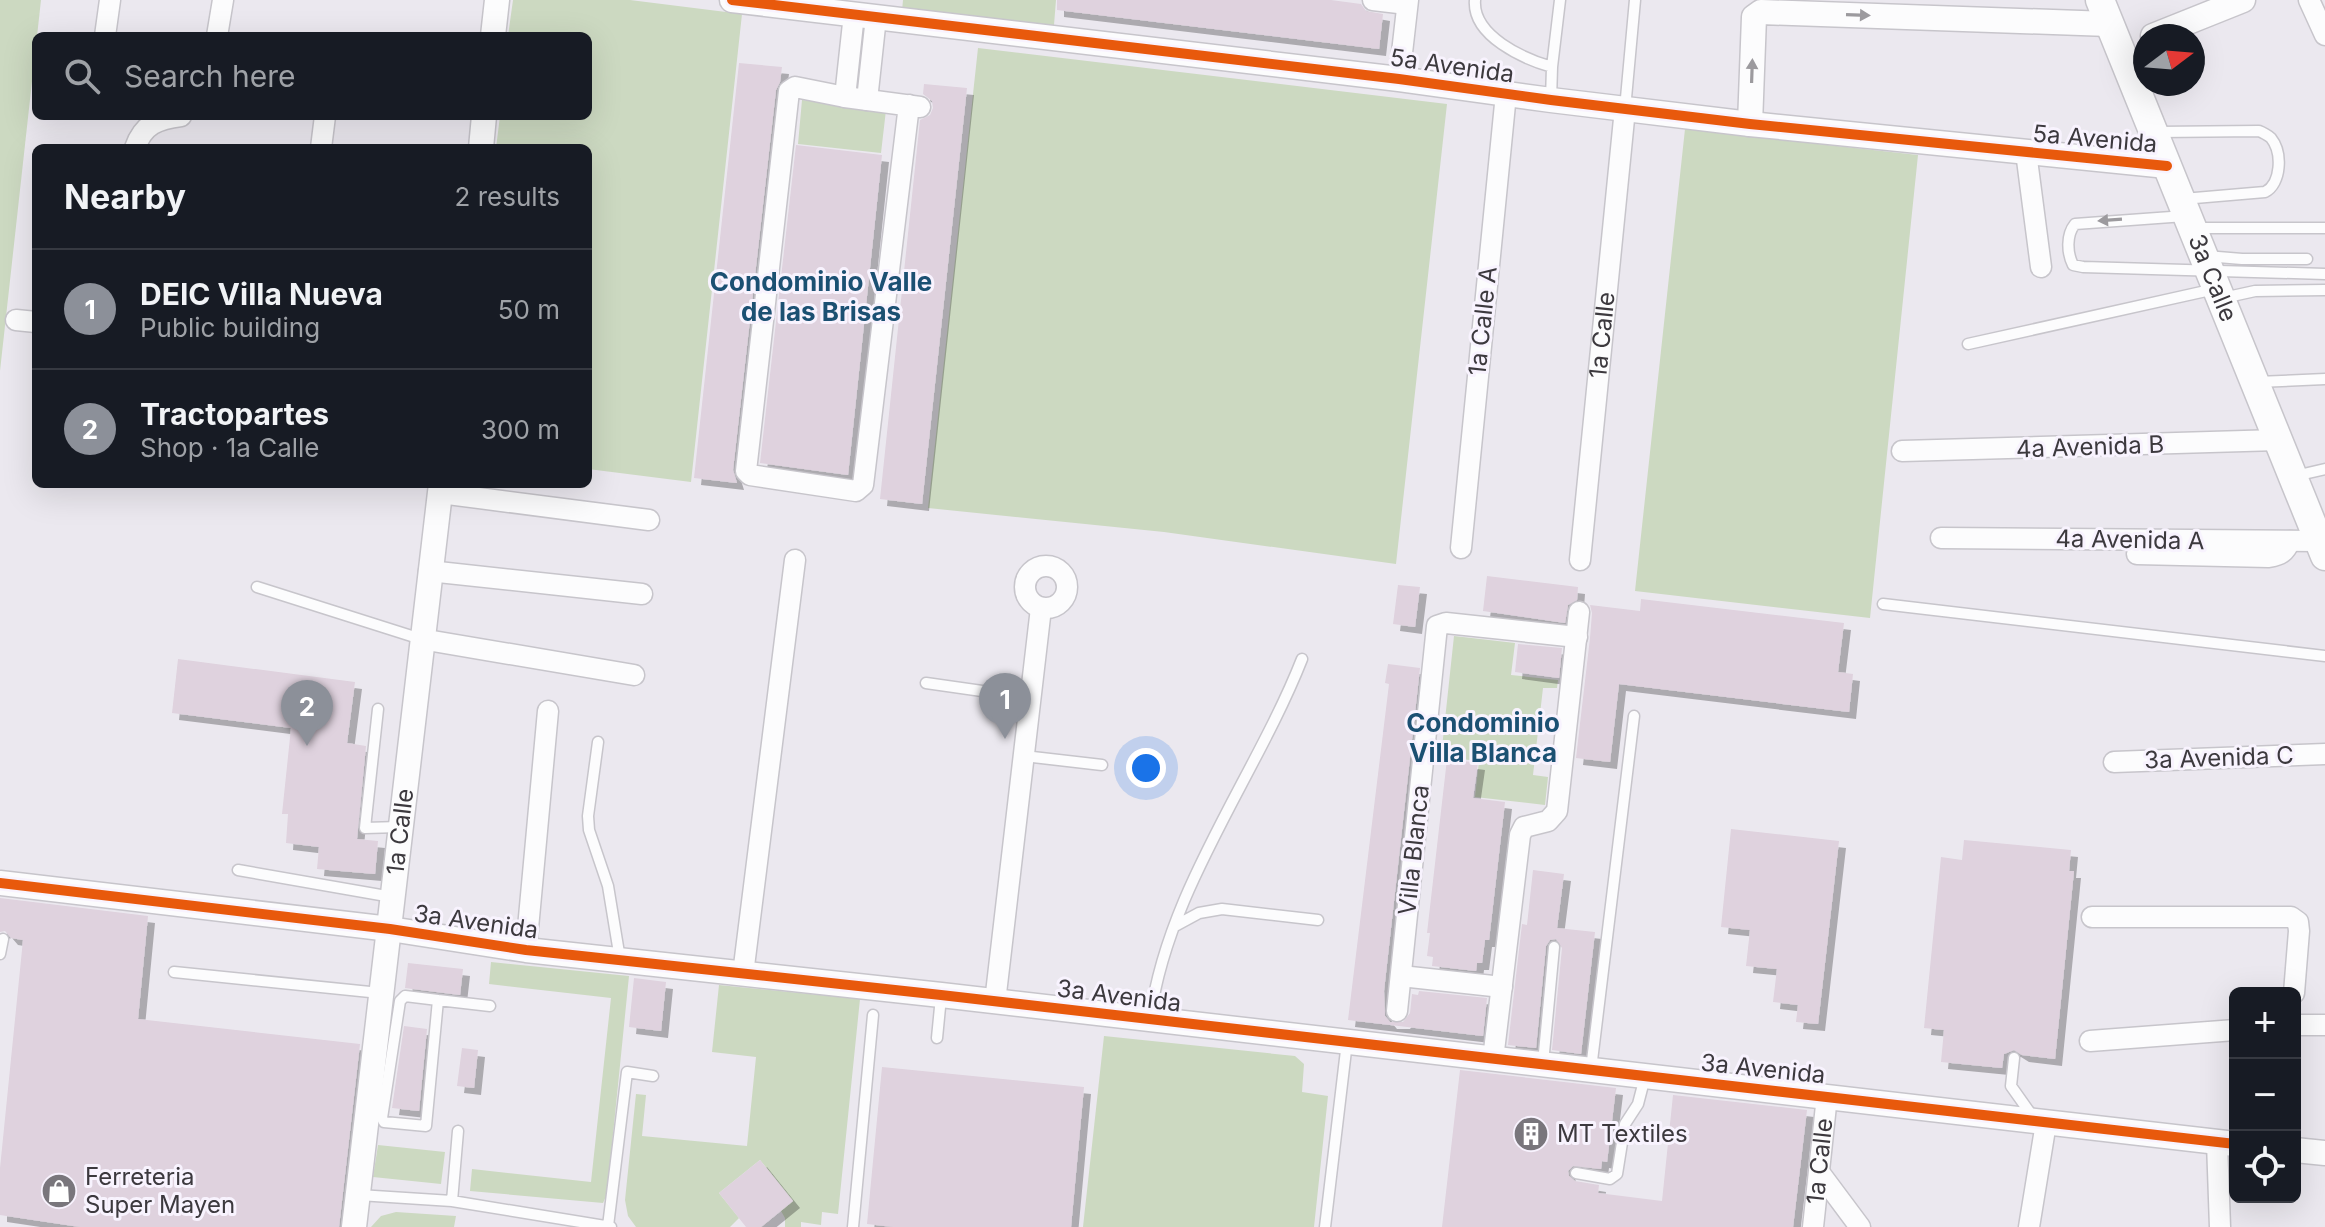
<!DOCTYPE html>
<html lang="en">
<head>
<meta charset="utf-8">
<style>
  :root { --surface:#171b24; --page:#242831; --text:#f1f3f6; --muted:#9ea1a6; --line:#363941; --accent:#8c9099 }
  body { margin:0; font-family:Inter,sans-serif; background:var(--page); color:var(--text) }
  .controls { position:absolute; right:24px; bottom:24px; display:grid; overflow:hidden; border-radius:12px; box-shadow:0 8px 32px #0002 }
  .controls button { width:72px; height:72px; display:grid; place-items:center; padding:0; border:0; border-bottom:2px solid var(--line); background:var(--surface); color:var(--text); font:40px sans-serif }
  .compass { position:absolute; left:2133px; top:24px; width:72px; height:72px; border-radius:50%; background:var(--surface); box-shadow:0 8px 32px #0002; rotate:74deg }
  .you { position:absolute; left:1146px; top:768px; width:28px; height:28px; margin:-20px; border:6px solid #fff; border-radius:50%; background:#1a73e8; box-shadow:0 0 0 12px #1a73e833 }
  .badge { display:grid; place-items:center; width:52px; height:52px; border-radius:50%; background:var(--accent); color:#fff; font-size:26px; font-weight:700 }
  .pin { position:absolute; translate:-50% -66px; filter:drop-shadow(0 2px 4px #0008) }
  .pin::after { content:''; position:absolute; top:42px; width:28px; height:24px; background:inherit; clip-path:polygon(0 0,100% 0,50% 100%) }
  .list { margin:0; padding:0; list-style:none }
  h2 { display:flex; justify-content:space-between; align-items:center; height:104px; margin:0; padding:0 32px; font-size:34px }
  h2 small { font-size:26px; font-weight:400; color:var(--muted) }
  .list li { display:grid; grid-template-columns:52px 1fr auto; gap:24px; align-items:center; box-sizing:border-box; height:120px; padding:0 32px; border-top:2px solid var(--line) }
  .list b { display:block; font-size:30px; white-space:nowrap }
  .list p { margin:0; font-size:26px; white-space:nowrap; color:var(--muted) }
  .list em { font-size:26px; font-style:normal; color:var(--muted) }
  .icon { flex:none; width:44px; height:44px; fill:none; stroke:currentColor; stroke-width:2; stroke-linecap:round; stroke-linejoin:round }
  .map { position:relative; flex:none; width:2325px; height:1227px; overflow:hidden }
  .search { position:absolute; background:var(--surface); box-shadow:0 8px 32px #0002; left:32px; top:32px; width:560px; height:88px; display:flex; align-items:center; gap:20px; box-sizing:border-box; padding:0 28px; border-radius:12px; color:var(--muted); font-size:30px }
  .panel { position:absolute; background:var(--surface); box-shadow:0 8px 32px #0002; left:32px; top:144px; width:560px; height:344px; border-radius:12px }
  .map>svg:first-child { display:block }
  .green { fill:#ccd9c1 }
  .building { fill:#dfd2de; filter:url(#shadow) }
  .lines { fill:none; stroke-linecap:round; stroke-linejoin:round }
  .service-casing { stroke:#c7c5cb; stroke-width:13 }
  .minor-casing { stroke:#c7c5cb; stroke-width:23 }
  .tertiary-casing { stroke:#c7c5cb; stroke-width:27 }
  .secondary-casing { stroke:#c7c5cb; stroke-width:31 }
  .service { stroke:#fcfcfd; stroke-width:10 }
  .minor { stroke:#fcfcfd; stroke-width:20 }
  .tertiary { stroke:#fcfcfd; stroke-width:24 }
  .secondary { stroke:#fcfcfd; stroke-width:28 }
  .cycleway-casing { stroke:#f8f3fe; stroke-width:15 }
  .cycleway { stroke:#e8590c; stroke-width:10 }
  .oneway { fill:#9c9a9e }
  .labels { text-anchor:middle; stroke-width:6; stroke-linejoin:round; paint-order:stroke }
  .street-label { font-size:24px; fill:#3c393e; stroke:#f8f3fe }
  .poi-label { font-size:24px; fill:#3c393e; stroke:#f8f3fe; text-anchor:start }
  .neighbourhood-label { font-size:26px; font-weight:bold; fill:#1b5072; stroke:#f8f3fe }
</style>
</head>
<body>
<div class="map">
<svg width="2325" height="1227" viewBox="0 0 2325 1227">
  <defs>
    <filter id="shadow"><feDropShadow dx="7" dy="7" stdDeviation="0" flood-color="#0004"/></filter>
  </defs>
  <rect width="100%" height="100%" fill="#ebe8ef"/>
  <!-- green -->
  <path class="green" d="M0,0h41l-41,371z
    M513,0h117l112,14 -51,468 -103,-13v-321h-92l4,-32h88v-80h-80z
    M903,0h153l-2,25 -152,-14z
    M978,48l469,56 -51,460 -232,-32 -236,-24z
    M802,100l84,10 -5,43 -83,-9z
    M1685,129l233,26 -48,463 -235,-27z
    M1454,636l61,7 -4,32 47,5 -1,8h-14l-10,87 15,2 -3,28 -70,-8 4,-36 -38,-4z
    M491,962l138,14 -22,218 -4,9 -133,-12 2,-22 119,13 20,-184 -122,-14z
    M719,985l141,14 -22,215 -16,-2 -1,13 -20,-3v5h-16v-9l-4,-7 12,-10 -33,-41 -41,33 20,25 -9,9h-94l-8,-11 -3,-16 11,-106 10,1 -4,41 105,10 9,-89 -44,-5z
    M1104,1036l191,20 9,8 -2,28 26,4 -14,131h-231z
    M378,1145l67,7 -4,32 -68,-7z
    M396,1212l60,4 -2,11h-83l10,-11z"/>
  <!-- building -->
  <path class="building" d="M1057,0h274l30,4 5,7 17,3 -4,35 -322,-39z
    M739,63l43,4 -2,15 -4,8 -43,380 4,13 -43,-5z
    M924,84l43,4 -45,416 -42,-5 40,-379 10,-5 3,-7 -1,-7 -9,-7z
    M796,145l86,10 -34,320 -88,-12z
    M1487,576l91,11 -1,13 -9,5 -3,18 -82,-12z
    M1398,585l22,2 -5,40 -22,-3z
    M1641,599l203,24 -6,49 15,2 -4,38 -230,-28 -9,78 -34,-4 14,-120 2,-25 -2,-8 50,6z
    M1518,644l44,4 -3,30 -44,-6z
    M178,659l177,23 -8,61 19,3 -9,93 21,2 -3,33 -58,-5 2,-22 -33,-4 2,-29h-6l9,-86 -119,-15z
    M1388,664l32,4 -36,323 1,25 5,6h13l7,-9 2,-19 6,1 1,-4 68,7 -4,38 -135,-16 41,-336 -4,-1z
    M1447,759l31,4 -5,35 32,4 -16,138h-4l-3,23h-5l-1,8 -44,-5 1,-9 -6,-1 3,-23h-3z
    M1731,829l108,12 -21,183 -22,-2 2,-17 -25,-3 4,-33 -31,-3 4,-36 -29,-3z
    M1964,840l107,10 -2,21h5l-19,188 -33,-4 -8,-5 -10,4 -2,14 -61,-6 3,-32 -20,-2 17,-171 21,3z
    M1533,870l31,4 -7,54 38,4 -14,122 -29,-4 10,-102 -6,-9 -6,1 -4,6 -10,102 -28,-3 14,-121 5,1z
    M0,898l148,18 -10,103 222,25 -21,183h-259l-80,-12v-47l23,-228 -12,-2 -6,-7 -5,1z
    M408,963l55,6 -3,26 -55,-7z
    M634,978l32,4 -5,49 -32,-4z
    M404,1026l23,3 -8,82 -27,-3z
    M462,1048l16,2 -4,38 -17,-2z
    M882,1067l202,20 -13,140h-178l-26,-3z
    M1460,1070l156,18 -9,74 -5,-1 -1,8 -28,-3 -5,5 1,5 6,5 24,4 -1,8 64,8 11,-106 134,15 -14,117h-351z
    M760,1160l33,41 -32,26h-15l-27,-34z"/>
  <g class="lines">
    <defs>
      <path id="service" d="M1475,0c-3,36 49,59 77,67
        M1551,100l1,-33 8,-67
        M1625,109l10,-109
        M2158,132l101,-1c3,1 10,5 12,7 12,15 10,46 -6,54l-82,7
        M2185,216l-110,8c-9,11 -8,29 -2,41l10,2 242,7
        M2194,228h131
        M2206,256l36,3h65
        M2223,298l32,-7 70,-1
        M1968,344l247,-55
        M2257,382l68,-3
        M2295,476l30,-7
        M257,587l164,52
        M1883,604l442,52
        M926,683l105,15
        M378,709l-13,119 34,-1
        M598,742l-10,74 1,14 19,56 12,73
        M1024,756l78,9
        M238,870l154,27
        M1175,926l24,-13 23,-4 96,11
        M0,954l3,-15
        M174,972l206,21
        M405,996l33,4 -12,126 -42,-4 -2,-4 18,-117z
        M438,1000l52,6
        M1150,1020c16,-128 106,-244 152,-361
        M937,1038l4,-41
        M2014,1058l-3,28 22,31
        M1543,1063l11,-116
        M1591,1069l43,-353
        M1576,1173l34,6 7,-5 8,-50 13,-20 7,-27
        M359,1195l93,6 159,26
        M452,1201l6,-70
        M608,1226l19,-154 26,4
        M853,1227l20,-212
        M1325,1227l22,-185"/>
      <g id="minor">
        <path d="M1373,0l34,4"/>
        <path d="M2309,0l16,35"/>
        <path d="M105,36l5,-36"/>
        <path d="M217,36l6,-36"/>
        <path d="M1399,79l9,-79"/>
        <path d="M845,97l9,-83"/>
        <path d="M867,100l9,-83"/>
        <path d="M909,105l-46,380 -7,6 -106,-16 -4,-4 43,-380 6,-4 50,10 75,10"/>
        <path d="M135,148c8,-24 23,-29 46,-32"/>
        <path d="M321,148l4,-32"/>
        <path d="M2026,152l15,115"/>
        <path d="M16,320l20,2"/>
        <path d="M1902,451l376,-11"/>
        <path d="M440,493l209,27"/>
        <path d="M1941,538l378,3"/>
        <path d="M1461,548l45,-454"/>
        <path d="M2137,554l132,3c12,-2 16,-5 21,-16"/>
        <path id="s1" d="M1580,560l45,-451"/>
        <circle cx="1046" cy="587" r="21"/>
        <path d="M429,571l213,23"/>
        <path d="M421,639l213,36"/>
        <path d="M2114,762l211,-8"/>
        <path d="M2092,917h199l7,5 1,9 -5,62"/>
        <path d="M526,950l22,-239"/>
        <path d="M743,974l52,-414"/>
        <path d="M1401,976l101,11"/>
        <path d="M995,1002l46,-394"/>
        <path d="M1397,1011l40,-385 9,-3 131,14"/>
        <path d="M2295,1025h30"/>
        <path d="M2090,1041l145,-11"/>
        <path d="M1493,1059l27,-224 4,-8 24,-6 9,-10 22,-199"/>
        <path d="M2217,1142l3,85"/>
        <path d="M1819,1172l41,55"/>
        <path id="s2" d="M1813,1227l14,-131"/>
        <path d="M2029,1227l17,-104"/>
      </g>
      <g id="tertiary">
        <path d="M732,0l667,79 152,21 199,24 417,42"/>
        <path d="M493,36l4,-36"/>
        <path d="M2153,36l90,-36"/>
        <path d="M1750,124l4,-107 7,-5 348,12"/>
        <path d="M481,148l3,-32"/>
        <path d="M0,883l390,46 136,21 415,45 1294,149"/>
        <path d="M2295,1150l30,3"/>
        <path id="s3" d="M354,1227l87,-743"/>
      </g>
      <g id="secondary">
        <path id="s4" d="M2100,0l225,556"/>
      </g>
    </defs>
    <!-- service casing -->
    <use href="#service" class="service-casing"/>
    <!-- minor casing -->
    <use href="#minor" class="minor-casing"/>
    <!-- tertiary casing -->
    <use href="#tertiary" class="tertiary-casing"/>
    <!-- secondary casing -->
    <use href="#secondary" class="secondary-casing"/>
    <!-- service -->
    <use href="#service" class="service"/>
    <!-- minor -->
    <use href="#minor" class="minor"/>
    <!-- tertiary -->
    <use href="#tertiary" class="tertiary"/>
    <!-- secondary -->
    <use href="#secondary" class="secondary"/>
    <defs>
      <path id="cycleway" d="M732,0l667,79 152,21 199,24 417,42
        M0,883l390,46 136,21 415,45 1294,149"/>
    </defs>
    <!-- cycleway casing -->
    <use href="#cycleway" class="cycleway-casing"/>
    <!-- cycleway -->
    <use href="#cycleway" class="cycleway"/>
  </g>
  <!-- one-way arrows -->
  <defs><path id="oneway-solid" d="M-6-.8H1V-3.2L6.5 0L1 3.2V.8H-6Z" transform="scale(2)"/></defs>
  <g class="oneway">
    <use href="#oneway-solid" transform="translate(1858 15) rotate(2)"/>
    <use href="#oneway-solid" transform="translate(1752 71) rotate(-88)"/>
    <use href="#oneway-solid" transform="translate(2110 220) rotate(176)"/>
  </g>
  <!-- icons -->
  <defs>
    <symbol id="building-disc" viewBox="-11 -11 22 22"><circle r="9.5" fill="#79767c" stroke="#f8f3fe"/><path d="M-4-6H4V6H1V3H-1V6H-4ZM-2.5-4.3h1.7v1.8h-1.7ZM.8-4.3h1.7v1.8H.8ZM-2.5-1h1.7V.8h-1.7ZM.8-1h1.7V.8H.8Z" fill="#fff"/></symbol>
    <symbol id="shop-disc" viewBox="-11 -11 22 22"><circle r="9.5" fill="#79767c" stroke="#f8f3fe"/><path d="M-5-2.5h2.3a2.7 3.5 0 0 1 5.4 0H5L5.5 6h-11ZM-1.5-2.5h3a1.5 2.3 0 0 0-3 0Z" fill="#fff"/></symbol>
  </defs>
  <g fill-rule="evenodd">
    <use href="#building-disc" x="1511" y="1114" width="40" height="40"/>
    <use href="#shop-disc" x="39" y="1171" width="40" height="40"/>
  </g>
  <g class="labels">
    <!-- street labels -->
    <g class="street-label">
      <text transform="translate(1452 66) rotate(8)" y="8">5a Avenida</text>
      <text transform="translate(2095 139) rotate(5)" y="8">5a Avenida</text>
      <text dy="8" stroke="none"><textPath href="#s4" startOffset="300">3a Calle</textPath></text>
      <text transform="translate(1483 321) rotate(-84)" y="8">1a Calle A</text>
      <text dy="8" stroke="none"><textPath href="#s1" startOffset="226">1a Calle</textPath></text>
      <text transform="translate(2090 447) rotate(-2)" y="8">4a Avenida B</text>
      <text transform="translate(2130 540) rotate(1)" y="8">4a Avenida A</text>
      <text transform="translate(2219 758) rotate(-2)" y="8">3a Avenida C</text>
      <text dy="8" stroke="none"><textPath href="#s3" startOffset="398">1a Calle</textPath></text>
      <text transform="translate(1414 850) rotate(-84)" y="8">Villa Blanca</text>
      <text transform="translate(476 922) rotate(8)" y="8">3a Avenida</text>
      <text transform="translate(1119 996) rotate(7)" y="8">3a Avenida</text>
      <text transform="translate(1763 1069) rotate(6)" y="8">3a Avenida</text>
      <text dy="8" stroke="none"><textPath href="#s2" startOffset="66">1a Calle</textPath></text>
    </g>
    <!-- poi labels -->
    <g class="poi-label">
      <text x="1557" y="1142">MT Textiles</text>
      <text x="85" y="1185">Ferreteria<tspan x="85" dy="28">Super Mayen</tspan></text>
    </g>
    <!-- neighbourhood labels -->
    <g class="neighbourhood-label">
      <text x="821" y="291">Condominio Valle<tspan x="821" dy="30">de las Brisas</tspan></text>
      <text x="1483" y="732">Condominio<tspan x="1483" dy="30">Villa Blanca</tspan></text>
    </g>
  </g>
</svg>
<div class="controls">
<button>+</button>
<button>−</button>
<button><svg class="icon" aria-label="locate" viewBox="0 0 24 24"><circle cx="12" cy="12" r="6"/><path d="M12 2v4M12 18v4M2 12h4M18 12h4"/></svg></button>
</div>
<svg class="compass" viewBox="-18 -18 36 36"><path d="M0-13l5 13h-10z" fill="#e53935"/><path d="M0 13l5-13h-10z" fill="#9ea1a6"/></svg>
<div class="you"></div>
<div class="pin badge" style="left:1005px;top:739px">1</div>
<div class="pin badge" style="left:307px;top:746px">2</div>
<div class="search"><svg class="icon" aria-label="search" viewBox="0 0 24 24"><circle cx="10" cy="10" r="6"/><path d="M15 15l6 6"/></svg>Search here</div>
<section class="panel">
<h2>Nearby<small>2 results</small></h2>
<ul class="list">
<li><span class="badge">1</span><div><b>DEIC Villa Nueva</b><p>Public building</p></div><em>50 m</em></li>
<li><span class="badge">2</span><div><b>Tractopartes</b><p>Shop · 1a Calle</p></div><em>300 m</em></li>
</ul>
</section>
</div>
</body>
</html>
